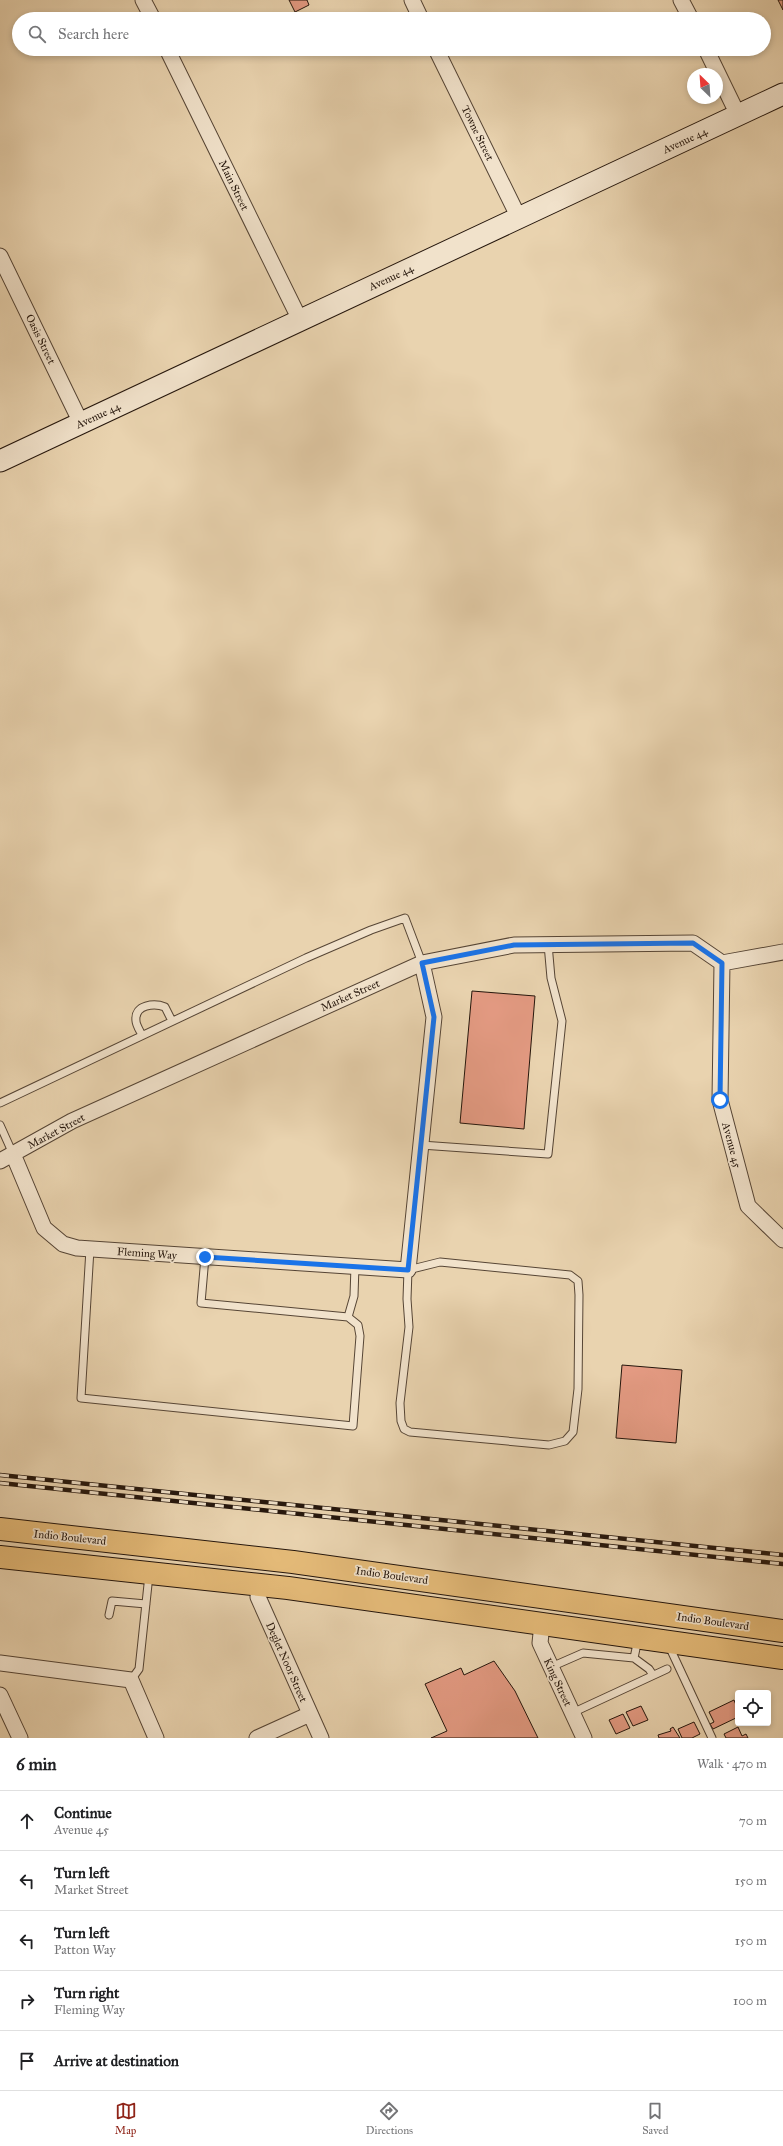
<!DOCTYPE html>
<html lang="en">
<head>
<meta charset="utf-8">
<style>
  :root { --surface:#fff; --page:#f6f6f6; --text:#202124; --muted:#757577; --line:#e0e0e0; --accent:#8f2418 }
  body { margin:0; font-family:"IM FELL Great Primer",serif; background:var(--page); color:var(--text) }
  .controls { position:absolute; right:12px; bottom:12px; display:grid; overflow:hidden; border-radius:4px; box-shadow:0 2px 6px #0003 }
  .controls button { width:36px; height:36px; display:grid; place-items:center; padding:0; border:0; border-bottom:1px solid var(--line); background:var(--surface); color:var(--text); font:20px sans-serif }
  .compass { position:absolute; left:687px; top:68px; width:36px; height:36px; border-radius:50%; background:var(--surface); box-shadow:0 2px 6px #0003; rotate:335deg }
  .stop { position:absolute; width:12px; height:12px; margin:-9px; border:3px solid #1a73e8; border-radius:50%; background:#fff }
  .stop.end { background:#1a73e8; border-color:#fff; box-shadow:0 1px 4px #0008 }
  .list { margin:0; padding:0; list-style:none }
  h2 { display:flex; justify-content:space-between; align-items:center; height:52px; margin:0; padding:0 16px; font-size:17px }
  h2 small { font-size:13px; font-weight:400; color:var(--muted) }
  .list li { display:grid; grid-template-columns:26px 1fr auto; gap:12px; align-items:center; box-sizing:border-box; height:60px; padding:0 16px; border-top:1px solid var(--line) }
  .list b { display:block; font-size:15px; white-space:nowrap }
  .list p { margin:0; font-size:13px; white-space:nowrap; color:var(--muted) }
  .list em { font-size:13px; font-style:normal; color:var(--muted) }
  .icon { flex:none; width:22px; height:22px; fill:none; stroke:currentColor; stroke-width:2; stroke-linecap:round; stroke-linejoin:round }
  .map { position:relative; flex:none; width:783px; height:1738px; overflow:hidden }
  .search { position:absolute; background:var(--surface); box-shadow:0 2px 6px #0003; left:12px; right:12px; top:12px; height:44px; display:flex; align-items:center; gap:10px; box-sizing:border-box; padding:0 14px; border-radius:22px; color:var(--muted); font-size:15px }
  .sheet { height:352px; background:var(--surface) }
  nav { display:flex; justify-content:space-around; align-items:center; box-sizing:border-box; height:56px; border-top:1px solid var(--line); background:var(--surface); font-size:11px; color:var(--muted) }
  nav a { display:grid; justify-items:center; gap:2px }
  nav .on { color:var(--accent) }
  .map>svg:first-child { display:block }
  .building { fill:#e39a82; stroke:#25160c }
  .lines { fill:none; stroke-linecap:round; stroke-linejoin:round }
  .lane-casing { stroke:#564535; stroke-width:9 }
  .street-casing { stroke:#564535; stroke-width:17 }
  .secondary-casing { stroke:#25160c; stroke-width:23 }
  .primary-casing { stroke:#25160c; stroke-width:24 }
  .lane { stroke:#f1e2cb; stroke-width:7 }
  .street { stroke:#f1e2cb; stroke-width:15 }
  .secondary { stroke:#f1e2cb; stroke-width:21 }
  .primary { stroke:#e4ba78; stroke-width:22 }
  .rail-casing { stroke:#25160c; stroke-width:4.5 }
  .rail { stroke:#f1e2cb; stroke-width:3; stroke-dasharray:9; stroke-linecap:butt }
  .route { stroke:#1a73e8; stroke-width:5 }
  .labels { text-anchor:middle; stroke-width:3.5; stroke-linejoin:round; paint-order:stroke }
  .street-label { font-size:11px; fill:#25160c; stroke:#f1e2cb }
</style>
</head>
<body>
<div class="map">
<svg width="783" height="1738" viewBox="0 0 783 1738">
  <rect width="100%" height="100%" fill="#e9d3af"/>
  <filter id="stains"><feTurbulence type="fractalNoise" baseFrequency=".005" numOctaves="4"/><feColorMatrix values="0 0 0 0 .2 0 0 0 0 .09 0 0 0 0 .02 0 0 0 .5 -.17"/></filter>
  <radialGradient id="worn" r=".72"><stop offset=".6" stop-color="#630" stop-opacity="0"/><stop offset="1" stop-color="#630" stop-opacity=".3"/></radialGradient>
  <!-- building -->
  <path class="building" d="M289,0h18l2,5 -14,7z
    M778,0h5v10z
    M472,991l63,5 -11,133 -64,-6z
    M622,1365l60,5 -6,73 -60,-5z
    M494,1661l21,30 23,47h-107l16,-7 -22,-47 36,-16 3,7z
    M734,1700l4,10v7l-25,12 -3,-5 4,-2 -5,-10z
    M641,1706l7,14 -15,6 -7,-14z
    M623,1714l7,14 -14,6 -7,-14z
    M694,1722l6,12 -8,4h-10l-4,-9z
    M673,1727l7,11h-21l-1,-3 13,-4 -1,-2z
    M738,1727l4,9 4,-2 2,4h-22l-2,-4z"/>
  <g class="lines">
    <defs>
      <path id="lane" d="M142,1035c-2,-4 -6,-10 -6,-14 -2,-17 19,-18 29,-14l7,14
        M0,1103l306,-145 65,-28 34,-12 17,45
        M0,1125l13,29
        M421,1145l127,9 14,-133 -11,-43 -3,-34
        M90,1249l-9,149 272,28 7,-90 -2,-11 -10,-8
        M205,1257l-4,46 147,14 6,-21 1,-30
        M440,1262l130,13 8,6 1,14 -1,94 -5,43 -8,9 -16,4 -139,-13 -6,-3 -3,-8 -1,-18 9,-76 -2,-28 1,-29z
        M109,1615l3,-14 34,3
        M669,1646l43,92
        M634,1658l15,11 4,6
        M551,1667l32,-14 51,5 4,-19
        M131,1680l8,-11 10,-94
        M572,1713l95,-44"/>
      <path id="street" d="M143,0l10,19
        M412,0l9,19
        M681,0l10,19
        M167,49l133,271
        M436,49l83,169
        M706,49l32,66
        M0,256l81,167
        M722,963l-2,137 28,106 35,34
        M722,963l61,-11
        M13,1154l31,74 19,16 14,4 331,22 26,-253 -12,-54
        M0,1161l72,-40 350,-158 92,-18 179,-2 29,20
        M260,1585l-2,12 63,141
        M542,1624l-2,19 44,95
        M0,1663l131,17 25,58
        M0,1695l20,43
        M257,1738l53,-24"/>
      <path id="secondary" d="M0,461l783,-367"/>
      <path id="primary" d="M0,1529l293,33 490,69
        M0,1557l288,31 495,70"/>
    </defs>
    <!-- lane casing -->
    <use href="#lane" class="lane-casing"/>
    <!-- street casing -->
    <use href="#street" class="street-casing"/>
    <!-- secondary casing -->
    <use href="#secondary" class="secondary-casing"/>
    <!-- primary casing -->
    <use href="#primary" class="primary-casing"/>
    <!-- lane -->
    <use href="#lane" class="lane"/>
    <!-- street -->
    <use href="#street" class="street"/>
    <!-- secondary -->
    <use href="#secondary" class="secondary"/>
    <!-- primary -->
    <use href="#primary" class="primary"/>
    <defs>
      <path id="rail" d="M0,1475l783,80
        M0,1483l783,81"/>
    </defs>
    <!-- rail casing -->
    <use href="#rail" class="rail-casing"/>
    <!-- rail -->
    <use href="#rail" class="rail"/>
  </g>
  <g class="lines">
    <!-- route -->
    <path class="route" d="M205,1257l203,13 26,-253 -12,-54 92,-18 179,-2 29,20 -2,137"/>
  </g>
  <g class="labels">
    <!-- street labels -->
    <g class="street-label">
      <text transform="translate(478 133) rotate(64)" y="4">Towne Street</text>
      <text transform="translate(685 140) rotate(-25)" y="4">Avenue 44</text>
      <text transform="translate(234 185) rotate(64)" y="4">Main Street</text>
      <text transform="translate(391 277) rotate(-25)" y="4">Avenue 44</text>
      <text transform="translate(41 339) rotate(64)" y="4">Oasis Street</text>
      <text transform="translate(98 415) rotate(-25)" y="4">Avenue 44</text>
      <text transform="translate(350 995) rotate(-24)" y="4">Market Street</text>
      <text transform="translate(56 1131) rotate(-28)" y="4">Market Street</text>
      <text transform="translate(732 1145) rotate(75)" y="4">Avenue 45</text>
      <text transform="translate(147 1253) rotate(4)" y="4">Fleming Way</text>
      <text transform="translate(70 1537) rotate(6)" y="4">Indio Boulevard</text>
      <text transform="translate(392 1575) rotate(8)" y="4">Indio Boulevard</text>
      <text transform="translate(713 1621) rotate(8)" y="4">Indio Boulevard</text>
      <text transform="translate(287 1662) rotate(66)" y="4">Deglet Noor Street</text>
      <text transform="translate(558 1682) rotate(65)" y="4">King Street</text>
    </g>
  </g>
  <rect width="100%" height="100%" filter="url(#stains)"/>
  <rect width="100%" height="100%" fill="url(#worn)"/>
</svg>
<div class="controls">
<button><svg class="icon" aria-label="locate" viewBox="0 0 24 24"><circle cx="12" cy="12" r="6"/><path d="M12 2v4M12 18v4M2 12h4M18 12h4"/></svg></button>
</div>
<svg class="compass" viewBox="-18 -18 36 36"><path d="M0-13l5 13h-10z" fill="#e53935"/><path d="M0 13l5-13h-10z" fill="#757577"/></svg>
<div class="stop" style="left:720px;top:1100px"></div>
<div class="stop end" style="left:205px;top:1257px"></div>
<div class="search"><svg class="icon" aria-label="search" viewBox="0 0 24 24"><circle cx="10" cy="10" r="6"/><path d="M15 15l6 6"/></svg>Search here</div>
</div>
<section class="sheet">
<h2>6 min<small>Walk · 470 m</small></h2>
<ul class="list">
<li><svg class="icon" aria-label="ahead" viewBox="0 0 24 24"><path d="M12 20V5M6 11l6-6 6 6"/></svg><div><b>Continue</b><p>Avenue 45</p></div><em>70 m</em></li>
<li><svg class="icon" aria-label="left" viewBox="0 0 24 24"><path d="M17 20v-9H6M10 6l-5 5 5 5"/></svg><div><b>Turn left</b><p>Market Street</p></div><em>150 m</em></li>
<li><svg class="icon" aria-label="left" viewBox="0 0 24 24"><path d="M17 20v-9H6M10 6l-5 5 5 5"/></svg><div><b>Turn left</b><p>Patton Way</p></div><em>150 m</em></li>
<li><svg class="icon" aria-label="right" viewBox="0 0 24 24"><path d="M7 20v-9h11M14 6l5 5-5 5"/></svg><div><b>Turn right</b><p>Fleming Way</p></div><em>100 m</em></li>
<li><svg class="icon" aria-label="arrive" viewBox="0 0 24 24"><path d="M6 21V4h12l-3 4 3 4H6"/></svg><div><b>Arrive at destination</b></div></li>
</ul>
</section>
<nav>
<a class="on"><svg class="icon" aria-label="map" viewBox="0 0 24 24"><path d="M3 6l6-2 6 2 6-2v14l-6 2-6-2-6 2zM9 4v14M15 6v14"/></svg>Map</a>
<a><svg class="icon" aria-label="directions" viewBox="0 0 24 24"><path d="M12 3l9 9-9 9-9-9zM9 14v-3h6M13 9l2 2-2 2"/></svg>Directions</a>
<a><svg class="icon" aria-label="saved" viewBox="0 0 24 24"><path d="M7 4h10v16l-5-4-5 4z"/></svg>Saved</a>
</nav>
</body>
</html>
